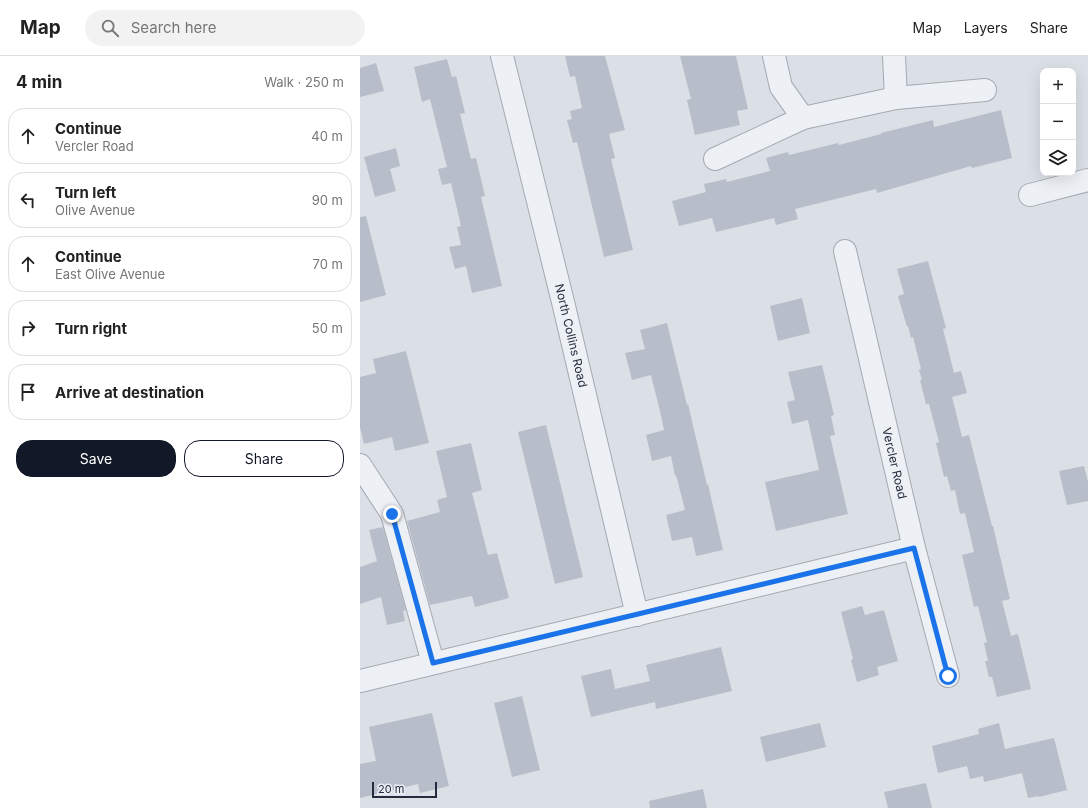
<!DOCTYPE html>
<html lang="en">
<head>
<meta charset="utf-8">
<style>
  :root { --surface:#fff; --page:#f2f2f2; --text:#222; --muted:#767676; --line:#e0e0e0; --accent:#111827 }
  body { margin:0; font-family:Inter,sans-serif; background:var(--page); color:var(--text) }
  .controls { position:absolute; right:12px; top:12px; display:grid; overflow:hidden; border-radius:8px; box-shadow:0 4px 16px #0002 }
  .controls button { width:36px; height:36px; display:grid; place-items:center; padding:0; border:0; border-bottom:1px solid var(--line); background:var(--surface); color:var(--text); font:20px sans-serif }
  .scale { position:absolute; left:12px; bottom:10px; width:65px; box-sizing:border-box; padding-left:4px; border:2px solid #242c3d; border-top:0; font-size:11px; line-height:14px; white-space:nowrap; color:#242c3d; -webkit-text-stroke:3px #eaeef4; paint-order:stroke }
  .stop { position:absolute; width:12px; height:12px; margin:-9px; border:3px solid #1a73e8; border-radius:50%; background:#fff }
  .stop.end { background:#1a73e8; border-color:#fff; box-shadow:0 1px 4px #0008 }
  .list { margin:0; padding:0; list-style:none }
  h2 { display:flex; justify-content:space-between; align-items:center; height:52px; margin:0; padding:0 16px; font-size:17px }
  h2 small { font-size:13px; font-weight:400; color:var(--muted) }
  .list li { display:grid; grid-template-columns:26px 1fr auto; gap:12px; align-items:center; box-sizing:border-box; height:56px; margin:0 8px 8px; padding:0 8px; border:1px solid var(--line); border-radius:16px }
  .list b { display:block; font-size:15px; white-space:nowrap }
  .list p { margin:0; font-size:13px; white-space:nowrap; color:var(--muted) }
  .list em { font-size:13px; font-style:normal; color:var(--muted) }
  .actions { display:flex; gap:8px; padding:12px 16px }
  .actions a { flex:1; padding:9px 0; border:1px solid var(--accent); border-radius:16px; text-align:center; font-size:14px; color:var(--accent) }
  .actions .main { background:var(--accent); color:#fff }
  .icon { flex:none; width:22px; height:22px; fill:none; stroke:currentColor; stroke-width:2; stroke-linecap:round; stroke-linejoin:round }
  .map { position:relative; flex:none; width:728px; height:752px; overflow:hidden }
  header { display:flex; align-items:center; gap:24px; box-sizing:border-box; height:56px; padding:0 20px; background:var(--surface); border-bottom:1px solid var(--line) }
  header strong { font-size:19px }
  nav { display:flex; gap:22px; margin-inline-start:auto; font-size:14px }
  .search { width:280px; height:36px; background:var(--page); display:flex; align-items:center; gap:10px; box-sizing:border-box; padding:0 14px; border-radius:22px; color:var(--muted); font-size:15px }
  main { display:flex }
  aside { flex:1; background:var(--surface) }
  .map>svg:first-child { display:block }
  .building { fill:#b8bec9 }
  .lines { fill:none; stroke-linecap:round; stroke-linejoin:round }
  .minor-casing { stroke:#a4a9b3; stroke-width:24 }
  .minor { stroke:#edf0f5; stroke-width:22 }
  .route { stroke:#1a73e8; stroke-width:5 }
  .labels { text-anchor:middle; stroke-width:4; stroke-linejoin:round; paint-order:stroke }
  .street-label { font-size:12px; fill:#242c3d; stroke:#eaeef4 }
</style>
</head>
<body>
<header>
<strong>Map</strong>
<div class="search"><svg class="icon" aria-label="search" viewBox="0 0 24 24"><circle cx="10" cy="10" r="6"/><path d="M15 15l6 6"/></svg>Search here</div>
<nav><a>Map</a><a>Layers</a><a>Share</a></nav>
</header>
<main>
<aside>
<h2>4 min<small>Walk · 250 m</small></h2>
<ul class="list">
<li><svg class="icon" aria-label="ahead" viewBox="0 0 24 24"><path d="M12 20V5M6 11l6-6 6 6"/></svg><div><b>Continue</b><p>Vercler Road</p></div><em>40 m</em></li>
<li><svg class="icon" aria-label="left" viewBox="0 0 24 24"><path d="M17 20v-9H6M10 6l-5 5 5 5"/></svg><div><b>Turn left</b><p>Olive Avenue</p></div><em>90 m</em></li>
<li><svg class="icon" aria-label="ahead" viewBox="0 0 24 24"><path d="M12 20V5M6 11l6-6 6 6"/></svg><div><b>Continue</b><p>East Olive Avenue</p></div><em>70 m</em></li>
<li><svg class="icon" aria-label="right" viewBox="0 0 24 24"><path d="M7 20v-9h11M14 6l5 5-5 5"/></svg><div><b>Turn right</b></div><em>50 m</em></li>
<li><svg class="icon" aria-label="arrive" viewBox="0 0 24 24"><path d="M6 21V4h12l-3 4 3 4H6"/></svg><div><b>Arrive at destination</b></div></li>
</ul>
<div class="actions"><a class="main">Save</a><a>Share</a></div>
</aside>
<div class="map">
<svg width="728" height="752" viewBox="0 0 728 752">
  <rect width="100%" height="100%" fill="#dbdfe6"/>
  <!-- building -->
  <path class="building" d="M205,0h40l20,74 -16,4 6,24 -4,1 22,91 -29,7 -27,-115 -4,1 -6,-23 5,-1 -2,-8 12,-3 -7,-32 -5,1z
    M320,0h56l12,53 -11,2 3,14 -45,10 -8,-35 4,-1z
    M87,3l5,18 4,-1 9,37 -5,1 11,45 5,-1 9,38 -4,1 21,89 -30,7 -6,-27 -11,3 -6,-22 12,-2 -4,-18 4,-1 -10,-43 -9,2 -4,-16 9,-2 -17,-68 -8,3 -8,-35z
    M16,7l8,28 -24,6v-29z
    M641,54l11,48 -40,10 -1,-2 -94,27 -1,-4 -81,20 3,10 -22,6 -2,-7 -58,14 -4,-14 -33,8 -7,-25 34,-9 -2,-8 22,-5 1,3 43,-11 -4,-13 22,-6 1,3 49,-12 1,2 42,-11v-1l52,-13 1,7z
    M36,92l4,18 -10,3 6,22 -21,6 -11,-40z
    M6,160l20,79 -26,7v-85z
    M568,205l18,67 -3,1 11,44 7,-2 6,22 -15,4 10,40 7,-2 23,91h1l17,73 -8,2 9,35 7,-2 13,55 -34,8 -5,-20h-3l-4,-16h3l-4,-18 3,-1 -9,-36 -4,1 -12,-52 12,-3 -9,-39 -5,1 -5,-24 -4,1 -4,-15 -3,1 -8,-34 3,-1 -10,-38h-3l-6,-24h2l-3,-10 2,-1 -8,-32 -2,1 -3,-12 -1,1 -9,-31 6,-2 -7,-25z
    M442,242l8,35 -32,8 -8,-35z
    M307,267l20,82 1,-1 19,81 1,-1 15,66 -27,6 -4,-19 -20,4 -6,-26 19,-5 -9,-35 -1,1 -4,-20 -19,5 -6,-26 18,-5 -4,-19 -9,-36 -19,5 -7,-27 20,-4 -5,-19z
    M46,295l23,92 -34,8 -3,-14 -28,7 -4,-17v-50l16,-4 -3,-14z
    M462,309l12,50 -3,1 4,19 -5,1 18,78 -72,17 -11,-49 54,-12 -11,-50 -16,4 -5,-22 8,-2 -7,-28z
    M186,369l37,152 -28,7 -37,-152z
    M111,387l11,47 -10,3 16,62 9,-2 12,45 -34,9 -3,-11 -42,9 -23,-84 33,-9 -3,-12 10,-3 -11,-46z
    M724,410l4,16v19l-21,4 -8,-34z
    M23,471l23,83 -3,1 2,10 -18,4 -6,-28 -21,7v-37l17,-6 -8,-31z
    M502,550l3,9 19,-5 14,51 -21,6 2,8 -22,7 -6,-22 2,-1 -12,-47z
    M361,591l11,44 -76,18 -1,-7 -64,15 -10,-41 30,-7 4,20 35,-8 -4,-16z
    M162,640l18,74 -28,7 -18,-74z
    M72,657l17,73 -29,7 -2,-9 -58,14v-34l16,-3 -7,-34z
    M460,667l6,24 -60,15 -6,-25z
    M639,667l6,26 49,-11 13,52 -28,7v-1l-11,2 -6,-25 -38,9 -1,-6 -13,3 -3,-13 -29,7 -6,-27 47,-12 -1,-5z
    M566,727l6,25h-44l-4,-16z
    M343,733l4,19h-57l-1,-7z"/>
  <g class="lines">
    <defs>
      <g id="minor">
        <path id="s1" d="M142,0l61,246 74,313"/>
        <path d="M414,0l7,31 22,31"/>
        <path d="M534,0l2,42"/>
        <path d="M355,103l88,-41 93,-20 89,-8"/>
        <path d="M670,139l58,-15"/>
        <path id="s2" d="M485,195l69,297 34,128"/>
        <path d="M0,409l32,49 41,149"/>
        <path d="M0,625l554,-133"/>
      </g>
    </defs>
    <!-- minor casing -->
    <use href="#minor" class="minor-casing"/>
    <!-- minor -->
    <use href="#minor" class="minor"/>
  </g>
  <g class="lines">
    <!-- route -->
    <path class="route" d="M32,458l41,149 481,-115 34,128"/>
  </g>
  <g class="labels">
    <!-- street labels -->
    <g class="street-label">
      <text dy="4" stroke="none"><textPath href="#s1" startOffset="288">North Collins Road</textPath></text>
      <text dy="4" stroke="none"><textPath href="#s2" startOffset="218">Vercler Road</textPath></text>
    </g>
  </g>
</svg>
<div class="controls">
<button>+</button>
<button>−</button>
<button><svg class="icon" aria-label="layers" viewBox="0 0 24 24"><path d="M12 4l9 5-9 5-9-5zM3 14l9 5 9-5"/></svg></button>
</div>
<div class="scale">20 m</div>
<div class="stop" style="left:588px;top:620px"></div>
<div class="stop end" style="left:32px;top:458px"></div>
</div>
</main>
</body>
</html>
